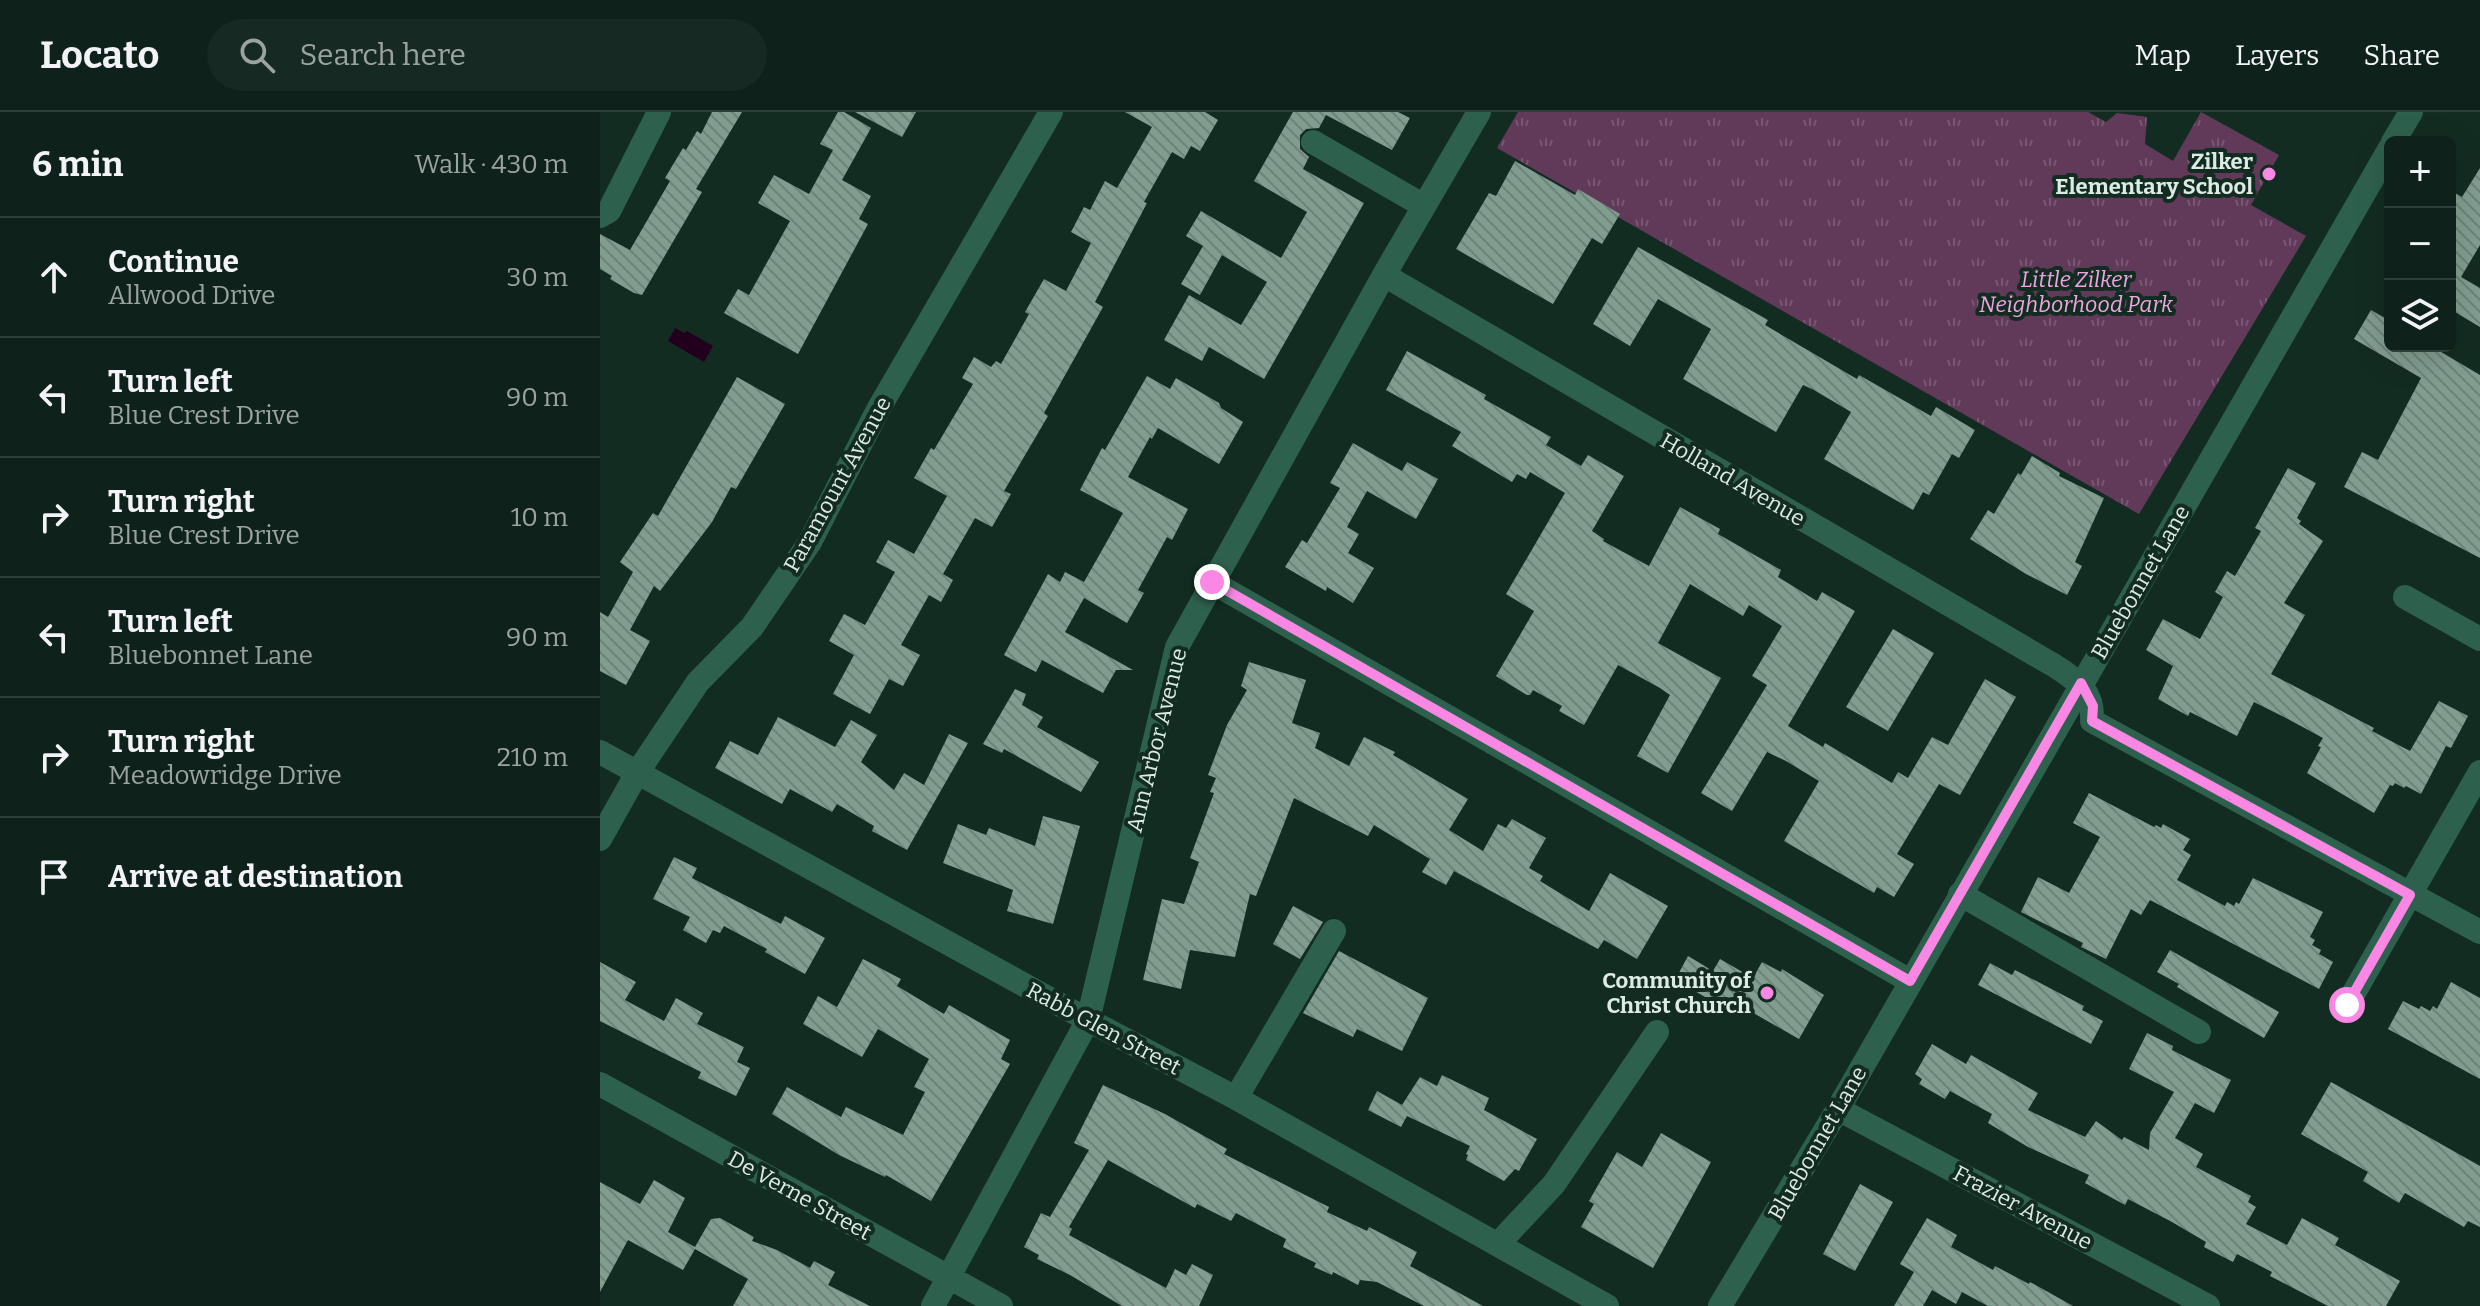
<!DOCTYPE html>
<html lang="en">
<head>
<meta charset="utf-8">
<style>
  :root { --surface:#0e211a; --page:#172923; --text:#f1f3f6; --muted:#9ba3a2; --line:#2e3e39 }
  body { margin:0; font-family:Bitter,serif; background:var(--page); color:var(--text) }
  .controls { position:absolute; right:24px; top:24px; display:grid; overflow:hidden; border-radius:12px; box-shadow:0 8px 32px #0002 }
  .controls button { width:72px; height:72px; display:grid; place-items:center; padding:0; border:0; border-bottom:2px solid var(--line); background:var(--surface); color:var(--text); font:40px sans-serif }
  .stop { position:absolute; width:24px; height:24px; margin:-18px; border:6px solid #fb87e5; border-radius:50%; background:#fff }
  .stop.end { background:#fb87e5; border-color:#fff; box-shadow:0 2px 8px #0008 }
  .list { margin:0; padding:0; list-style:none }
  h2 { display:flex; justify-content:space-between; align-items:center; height:104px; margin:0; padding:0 32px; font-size:34px }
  h2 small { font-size:26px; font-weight:400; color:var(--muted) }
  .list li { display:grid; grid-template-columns:52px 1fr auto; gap:24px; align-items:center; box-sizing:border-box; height:120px; padding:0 32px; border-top:2px solid var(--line) }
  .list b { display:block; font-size:30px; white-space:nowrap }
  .list p { margin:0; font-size:26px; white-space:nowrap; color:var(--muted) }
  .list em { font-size:26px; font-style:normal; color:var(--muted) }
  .icon { flex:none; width:44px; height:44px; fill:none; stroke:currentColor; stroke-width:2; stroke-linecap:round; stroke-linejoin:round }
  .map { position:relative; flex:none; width:1880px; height:1194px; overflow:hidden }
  header { display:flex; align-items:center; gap:48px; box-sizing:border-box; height:112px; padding:0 40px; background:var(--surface); border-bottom:2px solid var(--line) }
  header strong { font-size:38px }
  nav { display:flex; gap:44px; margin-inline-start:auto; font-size:28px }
  .search { width:560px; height:72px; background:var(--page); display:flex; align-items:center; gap:20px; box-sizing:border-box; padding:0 28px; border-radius:44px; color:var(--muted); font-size:30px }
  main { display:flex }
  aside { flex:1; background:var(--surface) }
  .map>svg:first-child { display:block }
  .park { fill:url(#park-tufts) }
  .water { fill:#22001d }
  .building { fill:url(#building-back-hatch) }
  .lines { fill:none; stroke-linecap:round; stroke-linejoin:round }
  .minor { stroke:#2e614d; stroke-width:24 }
  .route { stroke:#fb87e5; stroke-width:10 }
  .poi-dot { fill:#fb87e5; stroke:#132c22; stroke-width:3 }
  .labels { text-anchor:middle; stroke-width:8; stroke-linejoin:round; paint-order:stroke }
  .poi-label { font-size:22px; font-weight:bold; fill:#dcebe4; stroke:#132c22; text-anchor:end }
  .park-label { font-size:22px; font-style:italic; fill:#efa5df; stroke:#132c22 }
  .street-label { font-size:22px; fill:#dcebe4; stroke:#132c22 }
</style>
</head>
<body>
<header>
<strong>Locato</strong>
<div class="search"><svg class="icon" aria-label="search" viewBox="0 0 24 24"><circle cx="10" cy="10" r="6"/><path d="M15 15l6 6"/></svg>Search here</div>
<nav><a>Map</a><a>Layers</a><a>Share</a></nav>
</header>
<main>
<aside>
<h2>6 min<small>Walk · 430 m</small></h2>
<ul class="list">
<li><svg class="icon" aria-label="ahead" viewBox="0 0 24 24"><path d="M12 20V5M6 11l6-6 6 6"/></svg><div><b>Continue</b><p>Allwood Drive</p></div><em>30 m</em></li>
<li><svg class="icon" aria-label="left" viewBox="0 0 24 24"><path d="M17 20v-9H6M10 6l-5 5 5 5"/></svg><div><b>Turn left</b><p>Blue Crest Drive</p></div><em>90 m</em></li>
<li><svg class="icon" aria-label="right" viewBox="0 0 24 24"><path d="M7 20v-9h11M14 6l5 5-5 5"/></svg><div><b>Turn right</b><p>Blue Crest Drive</p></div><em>10 m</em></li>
<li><svg class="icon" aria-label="left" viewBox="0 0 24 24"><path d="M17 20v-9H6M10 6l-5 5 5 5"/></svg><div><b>Turn left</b><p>Bluebonnet Lane</p></div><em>90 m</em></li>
<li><svg class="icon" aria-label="right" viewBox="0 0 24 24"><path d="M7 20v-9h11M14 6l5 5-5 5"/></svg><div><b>Turn right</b><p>Meadowridge Drive</p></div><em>210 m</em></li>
<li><svg class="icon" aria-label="arrive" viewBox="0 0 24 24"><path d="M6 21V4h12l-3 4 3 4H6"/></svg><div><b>Arrive at destination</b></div></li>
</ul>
</aside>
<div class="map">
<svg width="1880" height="1194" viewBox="0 0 1880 1194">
  <defs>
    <pattern id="park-tufts" width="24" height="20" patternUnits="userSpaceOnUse" patternTransform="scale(2)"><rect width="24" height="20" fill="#613a59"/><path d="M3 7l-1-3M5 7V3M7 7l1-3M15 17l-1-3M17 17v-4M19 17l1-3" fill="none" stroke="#775771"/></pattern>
    <pattern id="building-back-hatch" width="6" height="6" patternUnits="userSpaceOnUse" patternTransform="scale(2)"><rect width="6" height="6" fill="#819d90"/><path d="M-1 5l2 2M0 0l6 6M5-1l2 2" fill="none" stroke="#6e8379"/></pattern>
  </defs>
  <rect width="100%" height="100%" fill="#132c22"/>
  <!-- park -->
  <path class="park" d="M918,0h570l18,10 11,-9 30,4 -2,27 28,17 28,-49 78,43 -28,50 55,31 -167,278 -642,-366z"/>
  <!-- water -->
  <path class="water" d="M75,216l9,5 3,-2 26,15 -9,16 -36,-21z"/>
  <!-- building -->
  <path class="building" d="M112,0h30l-46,77 6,3 -60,103 -8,-2 -24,-14 2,-3 -12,-7v-35l30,16 40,-69 -5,-3 18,-30 3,2 11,-19 4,3z
    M238,0h6l27,16 -29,52 29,16 -12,23 9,5 -70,130 -74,-41 14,-24 11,6 41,-74 -32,-18 16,-28 35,19 24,-44 -13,-6z
    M255,0h61l-14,25z
    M525,0h80l13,8 -18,31 -9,-5 -7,13 -12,-7 -28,50 3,1 -52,99 8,5 -59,106 4,3 -44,75 7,3 -19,33 -17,-9 -32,56 10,6 -12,22 -12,-7 -28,50 19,10 -17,31 -14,-7 -19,35 -37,-20 21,-39 -25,-14 15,-27 21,11 30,-53 -19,-10 12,-22 26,14 33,-58 -33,-18 17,-30 3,2 39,-66 -11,-6 12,-21 17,10 5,-6 5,3 28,-50 -4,-2 19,-33 22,12 25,-48 -20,-11 13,-25 6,3 15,-29 12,7 35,-61z
    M693,0h105l12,6 -18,32 -66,-35 -7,13 -13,1 -6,6v14l9,8 -6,12 61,34 -100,176 -55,-32 -7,14 -38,-21 25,-45 52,30 26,-43 -45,-27 -22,40 -19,-11 22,-38 -17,-10 15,-25 80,47 26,-46 -53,-31z
    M915,49l60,34 3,-6 42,25 -18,30 -10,-6 -39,66 -97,-55 33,-56 7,3z
    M1880,56v77l-19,32 19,11v39l-30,-18v-119l12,7z
    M1038,135l130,73 -3,5 92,54 2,-4 72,41 5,-9 39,23 -16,28 -7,-4 -23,41 -6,-3 -10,18 -89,-51 27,-47 -37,-22 -11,-5 -27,47 -93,-53 28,-50 -53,-30 -28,47 -37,-22z
    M1771,198l19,11v25h41l49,29v183l-136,-71 18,-35 16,8 43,-82 -67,-39z
    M807,239l79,44 -2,4 67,38 -5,8 35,21 7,-11 36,21 -32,55 12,8 -1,2 46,25 31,-59 40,22 -2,5 63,36 -3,7 39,24 5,-9 33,19 -67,115 35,21 2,-4 67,40 6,-11 10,6 24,-41 16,8 37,-66 31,18 -56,98 -21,-11 -42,70 17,10 -20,33 -17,-10 -3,6 -90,-52 35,-60 -33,-20 -19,-9 -35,59 -31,-18 66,-108 -15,-9 30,-50 -33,-21 -6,11 -53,-32 -32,59 63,35 -53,95 -31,-17 33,-61 -10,-7 -42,-23 -34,60 -25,-14 3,-5 -29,-16 -3,5h-3l-31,-19 38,-65 -28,-17 59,-101 -35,-21 -4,7 -9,-5 -5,8 -60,-36 9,-14 -75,-42z
    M547,264l23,13 6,-11 43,25 2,5 22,14 -24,42 -61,-36 -6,11 -2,-2 -22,40 60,32 -16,31 -5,-3 -29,53 6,3 -17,30 -43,-25 -19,34 68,38h-17l-13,23 -61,-33 -6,12 -32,-17 44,-81 12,8 5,-10 19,10 39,-69 -43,-23 22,-42 3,2z
    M137,265l48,27 -49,85 -5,-2 -19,35 -52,69 -6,-5 -24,44 20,11 -24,44 -26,-14v-59l8,5 25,-45 -13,-10 33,-49 5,3z
    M753,331l49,28 5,-9 31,17 -22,40 -49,-28 -20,36 12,7 -11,19 26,15 -21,35 -26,-16 -1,4 -41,-24 17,-27 5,3 33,-55 -10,-5z
    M1432,344l28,17 -1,3 45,22 -29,64 7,4 -15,29 -41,-21 -56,-35 18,-29 6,4 24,-41 3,2z
    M1688,356l28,15 -19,35 4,3 -2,3 24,17 -39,62 21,12 -34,59 103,54 -2,3 38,20 29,-50 29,15 -17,32 -5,-2 -25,48 -15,-8 -2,2 -9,-5 -2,3 -3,-1 -16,28 -67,-40 14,-26 -3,-1 5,-8 -37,-20 -32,-16 -17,34 -47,-24 -2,4 -30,-17 15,-33 -27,-16 17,-31 37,20 23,-42 -8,-5 12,-21 8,5 26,-45 -6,-3z
    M1293,517l41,24 -46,78 -42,-24z
    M649,550l57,18 -14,43 28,10 -5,15 34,18 15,-29 31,15 -2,3 75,44 -19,31 34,21 15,-27 8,4 6,-9 34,19 -17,30 14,8 -3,5 49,30 21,-38 58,33 -31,53 -33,-19 -6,9 -144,-78 -8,14 -24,-13 8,-13 -56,-34 -6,11 -74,-38 -38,98 -6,-2 -15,63 -45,-7 -9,39 -38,-9 19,-81 22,5 15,-42 -9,-4 24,-65 -4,-1 6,-14 -8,-3 19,-50 20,-35 -6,-4z
    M415,577l11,5 -4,11 21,12 -6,10 62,35 -18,30 -77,-43 -2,4 -19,-9z
    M178,605l57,30 16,-27 26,15 -16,27 33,28 10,-17 20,12 25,-51 19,9 -61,107 -35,-19 2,-5 -37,-22 -5,8 -42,-23 -8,15 -67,-36 15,-27 28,14z
    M1489,681l65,34 2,-2 5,3 2,-4 27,15 -7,11 8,5 -14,25 48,26 2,-4 7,4 2,-4 3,2 14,-26 70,34 -13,25 5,3 -3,5 9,5 -2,4 14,8 -14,27 -169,-89 -9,15 -10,-6 -25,50 -25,-12 2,-4 -62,-31 17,-35 31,16 31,-56 -27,-14z
    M443,704l37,10 -27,98 -46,-13 6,-21 -70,-27 15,-39 28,11 3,-7 46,18z
    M74,745l23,11 -5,10 89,46 4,-8 40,22 -20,36 -40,-22 2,-3 -43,-23 -4,7 -7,-3 -7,13 -23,-13 7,-13 -37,-18z
    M693,794l30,16 -23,37 -27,-15z
    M1570,838l109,62 -15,26 -87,-51 2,-3 -22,-12z
    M739,839l89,47 -26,53 -45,-22 -4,8 -50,-24z
    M1088,844l25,15 7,-12 33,19 9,-16 19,10 1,-3 42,26 -25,44 -65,-37 -4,9 -55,-31z
    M263,847l38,20 -4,7 47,28 5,-9 61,35 -9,19 9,5 -79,137 -45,-26 -1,2 -46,-22 -67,-41 15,-27 54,30 5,-10 57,28 22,-43 -11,-5 15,-28 -51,-30 -16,28 -59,-33 15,-28 19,11z
    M0,850l36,20 -11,18 39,21 12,-23 27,15 -6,11 47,23 -7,15 13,6 -14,28 -38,-18 3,-6 -101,-51z
    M1390,851l22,12 3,-5 69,36 -2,4 21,11 -12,23 -113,-59z
    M1851,870l29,16v81l-92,-50 15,-28 16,8 2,-3 9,5 3,-5 4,3z
    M1547,921l26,13 -1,4 59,30 -17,33 -19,-10 -20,35 28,16 -7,13 55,29 -3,6 8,5 -10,17 41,21 15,-27 37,20 -4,7 65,36 -14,25h-58l-58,-30 2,-4 -35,-18 -4,8 -29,-15 2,-5 -34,-20 -44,-23 -3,6 -40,-22 4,-8 -61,-28 -40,-24 4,-9 -42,-23 -5,8 -26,-15 3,-5 -7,-5 17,-30 34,20 5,-9 67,38 -10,17 57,27 11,-16 26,19 2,-3 25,13 1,-17 24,-41 -45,-23z
    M842,963l47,23 -5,12 53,29 -18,32 -4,-2 -11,12 -38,-21 2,-5 -2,-1 4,-8 -63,-30 -6,11 -33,-17 9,-19 25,14 18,-28 17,9z
    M1731,970l149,84v61l-12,-6 -4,6 -59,-34 -6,10 -36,-22 5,-9 -67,-38z
    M503,973l62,29 62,35 -3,5 105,53 -2,5 40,19 2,-4 48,25 -7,14 73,40h-59l-47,-24 -17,-2 -2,5 -25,-13 -1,3 -18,-8 2,-4 -33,-16 3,-8 -50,-26 -5,8 -34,-17 -2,4 -87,-48 -39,67 3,2 -3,6 97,53 9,-19 11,6 6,-11 21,11 -14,31h-77l-52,-31 -33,-16 2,-4 -15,-8 17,-34 9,4 39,-67 -15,-7z
    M1061,1021l50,29 -58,106 -72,-41 13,-23 -5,-3 28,-49 25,15z
    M54,1068l31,18 -17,34 27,15 16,-28 9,-1 34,19 -2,4 25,9 33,18 4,-7 21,11 -7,13 42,21h-137l15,-27 -53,-30 -12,21 -55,-30 -28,52v-110l40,22z
    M1260,1072l33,18 -38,69 -32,-17z
    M1327,1106l30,17 -6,12 42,23 2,-4 34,18 1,-2 43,24h-85l-26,-14 -6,12 -24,-14 -9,16h-29l20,-34 -14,-8z"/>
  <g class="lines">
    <!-- minor -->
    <path class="minor" d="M713,30l111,64
      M1793,30l18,-30
      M0,104l9,-5 50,-99
      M784,163l671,391c22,14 39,26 37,55l388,211
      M612,470l698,399
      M1805,485l75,42
      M0,640l488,268 148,78 371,208
      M0,727l37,-66 61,-91 54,-55 58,-85 69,-134 172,-296
      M1360,782l239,138
      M1747,893l133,-233
      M0,972l401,222
      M636,986l98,-167
      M1238,997l370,197
      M898,1132l56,-60 103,-152
      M333,1194l155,-286 89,-373 207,-372 95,-163
      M1120,1194l118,-197 552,-961"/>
  </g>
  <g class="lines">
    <!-- route -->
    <path class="route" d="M612,470l698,399 171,-298 12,23 -1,15 318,174 -63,110"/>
  </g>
  <!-- markers -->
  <g class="poi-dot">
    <circle cx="1669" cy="62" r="8"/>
    <circle cx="1167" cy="881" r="8"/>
  </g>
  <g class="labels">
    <!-- poi labels -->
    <g class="poi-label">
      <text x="1653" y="57">Zilker<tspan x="1653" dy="25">Elementary School</tspan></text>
      <text x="1151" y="876">Community of<tspan x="1151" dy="25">Christ Church</tspan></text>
    </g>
    <!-- park labels -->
    <g class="park-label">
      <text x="1476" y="175">Little Zilker<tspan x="1476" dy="25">Neighborhood Park</tspan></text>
    </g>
    <!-- street labels -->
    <g class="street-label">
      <text transform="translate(1133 367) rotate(30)" y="8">Holland Avenue</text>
      <text transform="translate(237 372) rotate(-61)" y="8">Paramount Avenue</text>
      <text transform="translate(1540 470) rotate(-60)" y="8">Bluebonnet Lane</text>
      <text transform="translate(556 628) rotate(-76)" y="8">Ann Arbor Avenue</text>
      <text transform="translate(504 916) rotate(28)" y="8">Rabb Glen Street</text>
      <text transform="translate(1217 1031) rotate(-60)" y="8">Bluebonnet Lane</text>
      <text transform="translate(200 1083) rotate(29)" y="8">De Verne Street</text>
      <text transform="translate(1423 1095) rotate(28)" y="8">Frazier Avenue</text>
    </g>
  </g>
</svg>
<div class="controls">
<button>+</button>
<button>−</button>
<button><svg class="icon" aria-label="layers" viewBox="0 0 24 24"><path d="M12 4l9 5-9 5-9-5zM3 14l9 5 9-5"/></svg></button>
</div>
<div class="stop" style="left:1747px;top:893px"></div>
<div class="stop end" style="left:612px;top:470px"></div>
</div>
</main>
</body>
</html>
